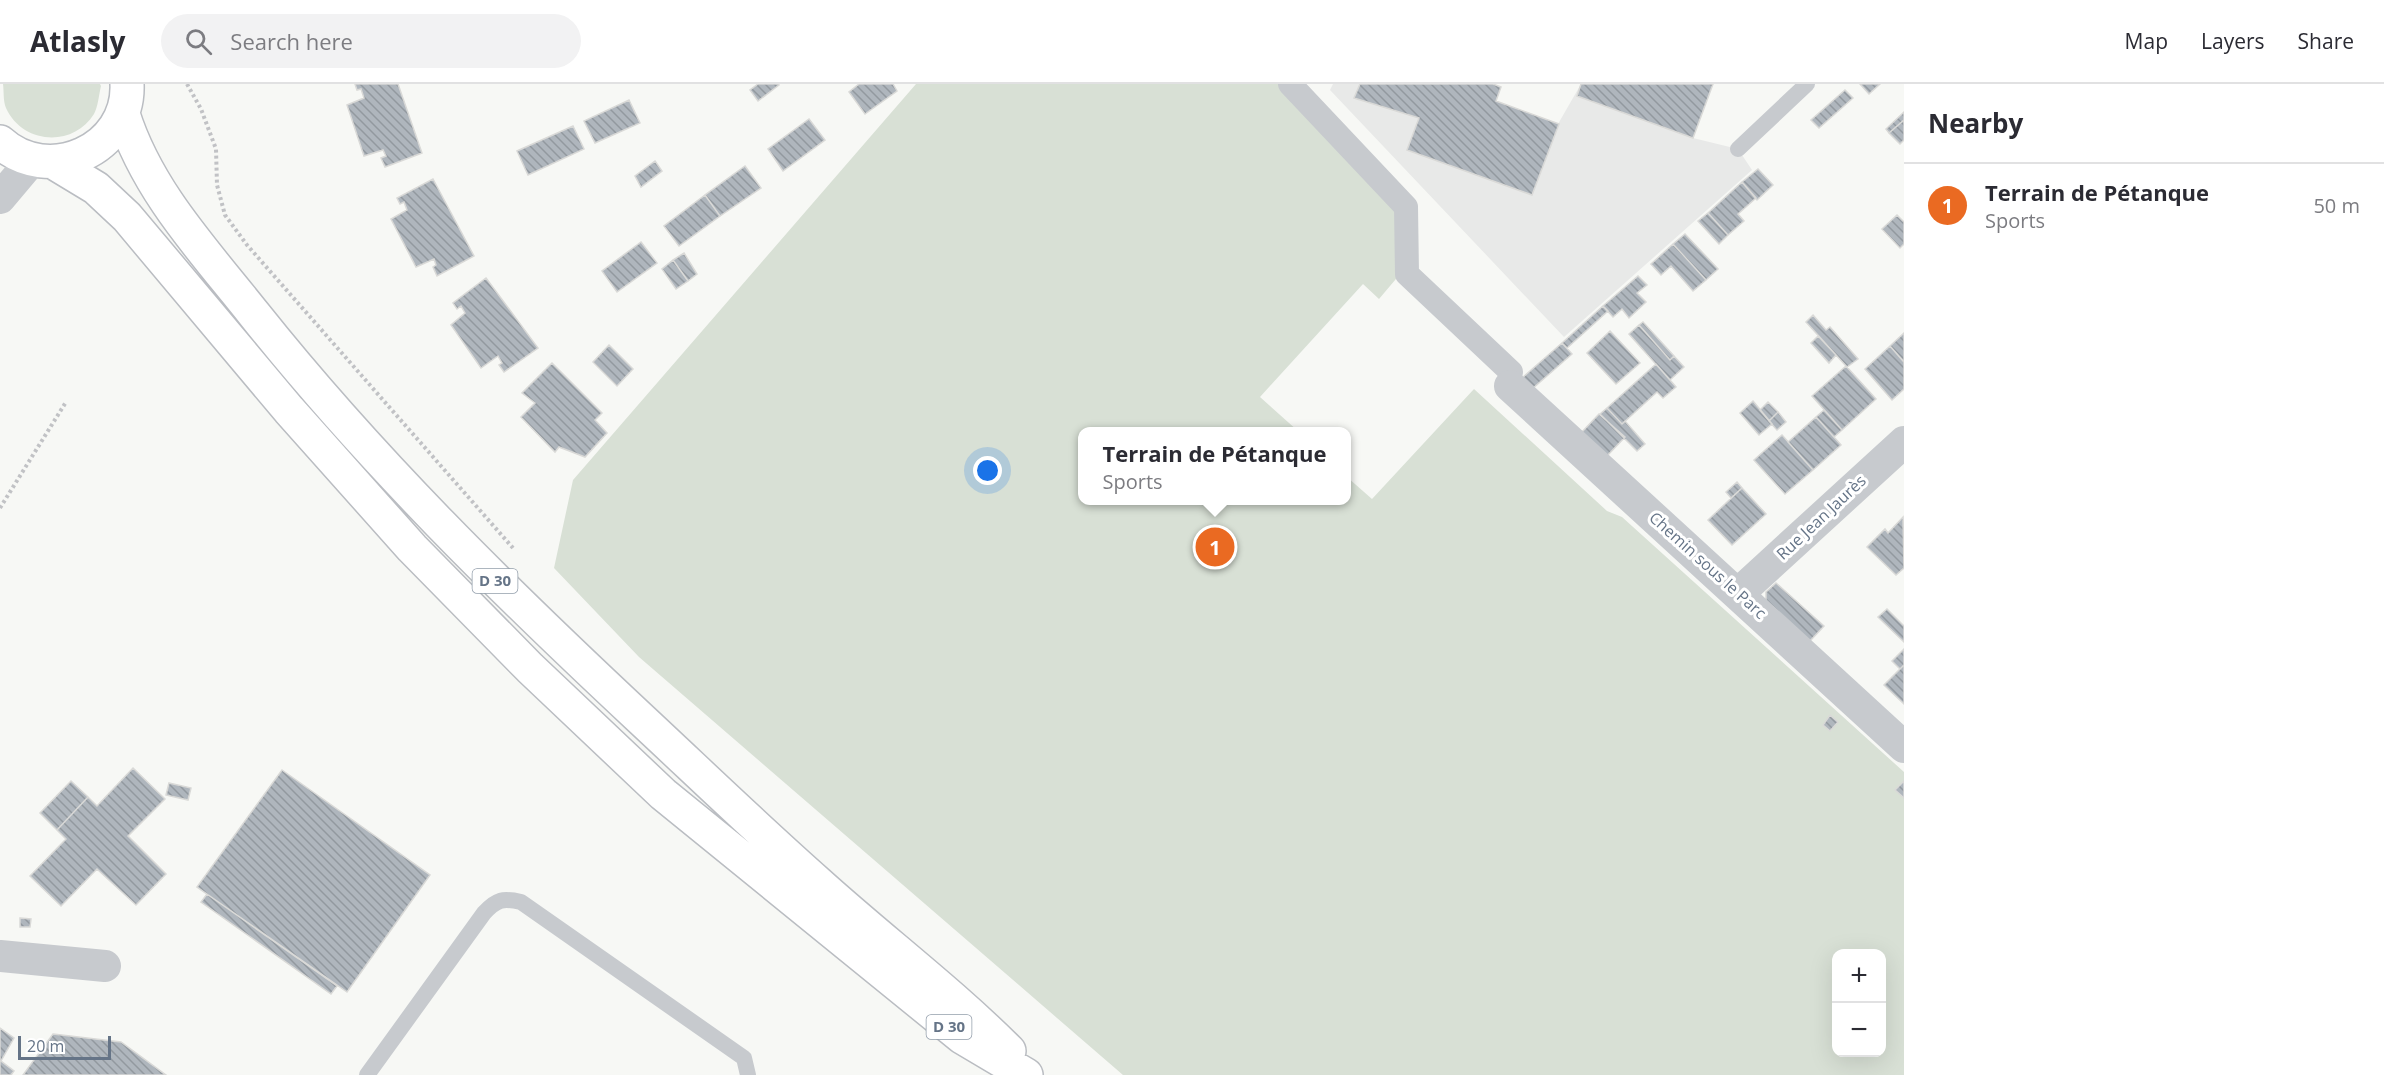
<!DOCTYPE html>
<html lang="en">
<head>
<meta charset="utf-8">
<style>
  :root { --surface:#fff; --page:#f2f2f3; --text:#2b2b33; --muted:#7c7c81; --line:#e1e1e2; --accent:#ea6a22 }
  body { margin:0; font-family:"Open Sans",sans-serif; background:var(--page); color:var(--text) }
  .controls { position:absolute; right:18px; bottom:18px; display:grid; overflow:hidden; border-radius:12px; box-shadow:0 6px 24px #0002 }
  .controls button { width:54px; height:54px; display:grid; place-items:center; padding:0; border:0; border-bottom:2px solid var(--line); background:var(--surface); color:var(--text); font:30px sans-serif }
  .scale { position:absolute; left:18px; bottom:15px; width:93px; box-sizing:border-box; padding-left:6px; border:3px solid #657487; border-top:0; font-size:16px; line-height:21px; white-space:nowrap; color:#657487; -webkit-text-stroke:4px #fff; paint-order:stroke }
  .you { position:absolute; left:988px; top:387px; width:21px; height:21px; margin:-15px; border:4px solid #fff; border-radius:50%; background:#1a73e8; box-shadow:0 0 0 9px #1a73e833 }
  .badge { display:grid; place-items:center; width:39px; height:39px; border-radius:50%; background:var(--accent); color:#fff; font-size:20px; font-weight:700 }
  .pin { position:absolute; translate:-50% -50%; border:3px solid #fff; box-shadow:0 2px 6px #0006 }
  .popup { position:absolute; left:1078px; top:343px; width:273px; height:78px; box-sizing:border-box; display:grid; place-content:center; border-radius:12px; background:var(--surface); filter:drop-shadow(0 2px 4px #0005); font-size:20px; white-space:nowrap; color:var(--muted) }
  .popup b { font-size:22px; color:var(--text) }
  .popup::after { content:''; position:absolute; left:50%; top:100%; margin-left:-12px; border:12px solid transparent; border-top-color:var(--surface) }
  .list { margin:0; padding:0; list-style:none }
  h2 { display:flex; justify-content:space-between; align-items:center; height:78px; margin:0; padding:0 24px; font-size:26px }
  h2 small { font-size:20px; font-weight:400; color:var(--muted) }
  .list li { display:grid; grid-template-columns:39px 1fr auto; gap:18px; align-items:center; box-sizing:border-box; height:84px; padding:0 24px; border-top:2px solid var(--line) }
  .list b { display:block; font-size:22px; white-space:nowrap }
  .list p { margin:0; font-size:20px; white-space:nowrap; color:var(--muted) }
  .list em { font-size:20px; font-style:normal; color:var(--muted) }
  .icon { flex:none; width:33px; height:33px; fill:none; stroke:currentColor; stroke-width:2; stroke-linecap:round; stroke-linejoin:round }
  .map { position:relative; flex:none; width:1904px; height:991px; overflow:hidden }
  header { display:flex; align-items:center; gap:36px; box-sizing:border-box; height:84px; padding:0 30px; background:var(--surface); border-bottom:2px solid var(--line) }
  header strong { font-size:28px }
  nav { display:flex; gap:33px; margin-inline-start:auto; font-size:21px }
  .search { width:420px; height:54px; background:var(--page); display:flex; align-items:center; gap:15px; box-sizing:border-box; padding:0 21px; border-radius:33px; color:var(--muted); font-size:22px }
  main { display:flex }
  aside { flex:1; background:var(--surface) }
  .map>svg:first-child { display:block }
  .built { fill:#e8e9e8 }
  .green { fill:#d8e0d5; fill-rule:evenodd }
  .building { fill:url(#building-back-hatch); stroke:#d9d9d7; stroke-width:1.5 }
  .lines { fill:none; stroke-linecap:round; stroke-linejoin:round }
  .primary-casing { stroke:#babdc2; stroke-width:36 }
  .path { stroke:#c1c2c5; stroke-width:4; stroke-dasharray:3 3; stroke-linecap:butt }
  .service { stroke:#c7cace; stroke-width:16 }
  .pedestrian { stroke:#c7cace; stroke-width:24 }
  .minor { stroke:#c7cace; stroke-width:32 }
  .primary { stroke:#fff; stroke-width:33 }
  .labels { text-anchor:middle; stroke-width:6; stroke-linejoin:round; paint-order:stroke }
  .shield { fill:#fff; stroke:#939eab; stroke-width:1.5 }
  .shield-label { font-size:15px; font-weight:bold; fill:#657487 }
  .street-label { font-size:16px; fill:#657487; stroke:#fff }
</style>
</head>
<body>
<header>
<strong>Atlasly</strong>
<div class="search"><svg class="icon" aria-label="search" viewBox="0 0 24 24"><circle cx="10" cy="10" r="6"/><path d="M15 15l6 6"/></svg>Search here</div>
<nav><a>Map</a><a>Layers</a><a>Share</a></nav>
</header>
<main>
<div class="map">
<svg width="1904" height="991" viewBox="0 0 1904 991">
  <defs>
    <pattern id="building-back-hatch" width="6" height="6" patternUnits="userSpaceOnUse" patternTransform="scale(1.5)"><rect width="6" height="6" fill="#afb6bd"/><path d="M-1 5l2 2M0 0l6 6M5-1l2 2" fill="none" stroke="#92999f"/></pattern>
  </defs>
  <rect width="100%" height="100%" fill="#f7f8f5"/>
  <!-- built -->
  <path class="built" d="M1333,0h160l8,3 -5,14 62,23 23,-40h132l-20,54 45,11 14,21 -188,167 -234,-247z"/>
  <!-- green -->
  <path class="green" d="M3,0h97l1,2c-2,8 -3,21 -7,28 -21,34 -72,30 -88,-6 -3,-7 -2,-17 -3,-24z
    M916,0h363l117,127 5,62 -22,26 -16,-15 -103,113 38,34 -215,1v68h264v-23l25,22 102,-110 133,122 15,6 282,255v303h-781l-484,-418 -85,-89 19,-88zM1836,870h46v98h-46z"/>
  <!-- building -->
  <path class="building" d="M355,0h43l24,69 -37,14 -4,-9 5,-2 -3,-6 -19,6 -17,-51 17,-7 -3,-9 -4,1z
    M758,0h20l1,1 -21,16 -8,-11z
    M859,0h34l4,7 -32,23 -16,-22z
    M1360,0h133l8,3 -5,14 63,23 -27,71 -125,-45 12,-32 -65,-20z
    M1581,0h132l-20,54 -116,-42z
    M1860,0h20l-11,10z
    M1845,6l8,8 -34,30 -8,-8z
    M629,16l11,23 -45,20 -11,-22z
    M1904,28v8l-15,13 -3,-4z
    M809,35l16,21 -42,31 -15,-22z
    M1904,36v20l-4,4 -11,-11z
    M573,42l11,23 -56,26 -11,-24z
    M655,77l7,10 -21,16 -6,-11z
    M745,82l16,22 -41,28 -15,-21z
    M1758,85l15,16 -16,15 -15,-18z
    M433,95l41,77 -37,20 -4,-9 3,-2 -2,-6 -18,8 -25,-48 16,-9 -3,-8 -4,2 -3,-6z
    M1742,98l14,16 -18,16 6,7 -16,14 -20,-22z
    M705,111l15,21 -41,30 -15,-20z
    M1708,129l20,22 -9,9 -21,-23z
    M1897,131l7,7v22l-4,4 -18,-19z
    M1685,150l33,35 -12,11 -33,-36z
    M641,158l16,21 -40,29 -15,-21z
    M1673,160l33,36 -13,11 -22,-25 -10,9 -10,-11z
    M684,169l13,21 -9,7 -15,-21z
    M673,176l15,21 -12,8 -14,-20z
    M1638,192l9,9 -10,8 9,9 -17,16 -7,-9 -9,8 -10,-11z
    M486,194l52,70 -34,24 -5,-7 3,-2 -4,-7 -17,12 -30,-43 14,-12 -4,-7 -4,3 -4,-6z
    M1603,222l5,5 -41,37 -5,-5z
    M1813,231l13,15 4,-3 28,32 -11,8 -41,-45z
    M1643,238l31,34 -4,4 -31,-35z
    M1639,241l31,35 4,-4 10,11 -14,13 -41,-46z
    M1610,247l30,32 -24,21 -29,-31z
    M1904,249v29l-14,-16z
    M1818,252l18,19 -7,8 -18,-20z
    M1562,259l10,11 -40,35 -11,-10z
    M609,261l24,24 -16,17 -24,-24z
    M1890,262l14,16v27l-12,11 -27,-31z
    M552,279l50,50 -7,7 12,13 -22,24 -26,-10 -4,5 -34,-35 14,-14 -13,-10z
    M1656,280l20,23 -13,11 -6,-6 -35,32 -15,-16z
    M1846,282l30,33 -34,31 -30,-34z
    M1753,317l19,23 -13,11 -19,-22z
    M1768,318l10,10 -9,9 -9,-11z
    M1607,324l15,16 3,-3 20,23 -8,7 -37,-37z
    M1824,326l18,20 -8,7 -18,-20z
    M1778,328l8,10 -9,8 -8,-9z
    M1599,330l26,23 -19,20 -25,-24z
    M1816,333l25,28 -28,25 -25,-28z
    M1782,351l31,35 -28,24 -31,-34z
    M1737,398l5,6 -11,10 -5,-6z
    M1742,404l24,26 -34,31 -24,-25z
    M1903,433l1,51 -8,7 -29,-28 18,-18 3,4z
    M1776,499l48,43 -14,15 -44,-36v-13z
    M1887,525l17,17v16l-26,-25z
    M1904,565v16l-4,4 -8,-8z
    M1904,581v39l-20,-19z
    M1830,631l8,7 -8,9 -7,-6z
    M133,684l32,31 -37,37 38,38 -30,31 -39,-36 -36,37 -31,-30 36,-37 -9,-9 31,-33 9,9z
    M282,686l148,105 -83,117 -150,-105z
    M71,697l17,16 -31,33 -17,-17z
    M1904,697v17l-9,-8z
    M169,699l22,5 -3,12 -22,-5z
    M207,810l130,92 -6,8 -130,-92z
    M20,834l11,1 -1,8h-10z
    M0,944l14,10 -13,23 13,10 -3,4h-11z
    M53,950l68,8 45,33h-143z"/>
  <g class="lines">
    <defs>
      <path id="primary" d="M123,30c24,77 82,138 131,200 117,147 250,277 387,405 59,55 117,111 177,164 63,57 131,108 191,168
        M0,58c48,44 130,8 127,-58
        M53,78l43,26 31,29 162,193 123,138 118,120 133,126 299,243 64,38"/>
    </defs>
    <!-- primary casing -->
    <use href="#primary" class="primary-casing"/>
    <!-- path -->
    <path class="path" d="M187,0l14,25 15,40 1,36 8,30 22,30 266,303
      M0,424l66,-106"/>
    <!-- service -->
    <path class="service" d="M1738,65l69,-65
      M367,991l117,-162c13,-14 19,-15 37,-11l223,156 4,17"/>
    <!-- pedestrian -->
    <path class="pedestrian" d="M1290,0l116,123 1,67 104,98"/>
    <!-- minor -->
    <path class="minor" d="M0,114l32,-38
      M1510,302l394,361
      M1739,509l165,-151
      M0,872l105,10"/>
    <!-- primary -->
    <use href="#primary" class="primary"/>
  </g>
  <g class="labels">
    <!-- shield labels -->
    <g class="shield">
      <rect x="472.5" y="485" width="45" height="24" rx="4.5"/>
      <rect x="926.5" y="931" width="45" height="24" rx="4.5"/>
    </g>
    <g class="shield-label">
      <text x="495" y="502">D 30</text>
      <text x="949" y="948">D 30</text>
    </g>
    <!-- street labels -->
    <g class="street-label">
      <text transform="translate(1821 433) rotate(-43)" y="6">Rue Jean Jaurès</text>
      <text transform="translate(1708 481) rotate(42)" y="6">Chemin sous le Parc</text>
    </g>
  </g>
</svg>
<div class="controls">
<button>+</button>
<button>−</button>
</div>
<div class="scale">20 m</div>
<div class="you"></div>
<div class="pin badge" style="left:1215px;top:463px">1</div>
<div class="popup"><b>Terrain de Pétanque</b>Sports</div>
</div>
<aside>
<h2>Nearby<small></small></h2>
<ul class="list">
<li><span class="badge">1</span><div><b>Terrain de Pétanque</b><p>Sports</p></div><em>50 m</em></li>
</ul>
</aside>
</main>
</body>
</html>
